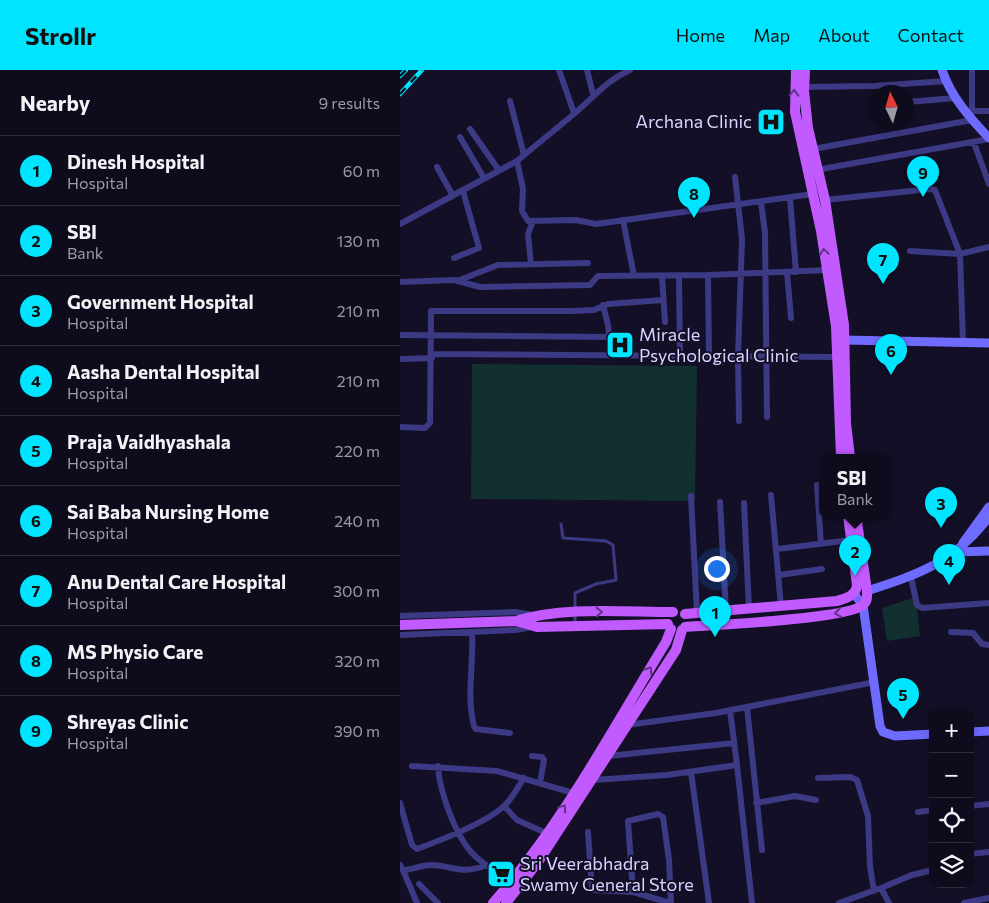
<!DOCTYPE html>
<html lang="en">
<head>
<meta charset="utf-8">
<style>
  :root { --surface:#0e0b1c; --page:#1c1929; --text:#f1f3f6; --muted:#9b9ba3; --line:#2e2b3b; --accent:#00e5ff }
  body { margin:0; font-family:Commissioner,sans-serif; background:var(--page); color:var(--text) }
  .controls { position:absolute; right:15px; bottom:15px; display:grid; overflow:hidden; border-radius:10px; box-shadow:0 2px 12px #0003 }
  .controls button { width:45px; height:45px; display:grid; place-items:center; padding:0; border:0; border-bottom:1px solid var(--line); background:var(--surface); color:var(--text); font:25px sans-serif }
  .compass { position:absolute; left:469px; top:15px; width:45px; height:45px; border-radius:50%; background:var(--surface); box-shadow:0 2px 12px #0003; rotate:355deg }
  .you { position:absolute; left:316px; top:498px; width:18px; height:18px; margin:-12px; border:4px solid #fff; border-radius:50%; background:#1a73e8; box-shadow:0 0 0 8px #1a73e833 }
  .badge { display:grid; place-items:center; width:32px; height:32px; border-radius:50%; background:var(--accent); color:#111; font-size:16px; font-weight:700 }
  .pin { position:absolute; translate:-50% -41px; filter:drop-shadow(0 1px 2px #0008) }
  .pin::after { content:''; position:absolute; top:26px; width:18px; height:15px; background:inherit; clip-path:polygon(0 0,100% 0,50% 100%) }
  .popup { position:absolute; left:419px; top:384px; width:72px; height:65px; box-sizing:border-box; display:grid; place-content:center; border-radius:10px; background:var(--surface); filter:drop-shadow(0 1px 4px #0005); font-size:16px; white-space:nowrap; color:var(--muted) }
  .popup b { font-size:19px; color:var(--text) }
  .popup::after { content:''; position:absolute; left:50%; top:100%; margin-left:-10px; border:10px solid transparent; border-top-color:var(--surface) }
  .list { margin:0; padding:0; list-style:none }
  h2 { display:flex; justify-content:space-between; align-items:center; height:65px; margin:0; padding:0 20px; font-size:21px }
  h2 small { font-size:16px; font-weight:400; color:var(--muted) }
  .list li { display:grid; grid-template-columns:32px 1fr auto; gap:15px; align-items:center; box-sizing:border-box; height:70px; padding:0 20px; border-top:1px solid var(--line) }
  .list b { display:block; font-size:19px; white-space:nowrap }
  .list p { margin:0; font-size:16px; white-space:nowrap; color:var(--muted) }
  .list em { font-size:16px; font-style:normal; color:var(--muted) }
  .icon { flex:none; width:28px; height:28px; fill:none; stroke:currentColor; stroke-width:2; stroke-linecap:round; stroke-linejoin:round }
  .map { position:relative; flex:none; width:589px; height:833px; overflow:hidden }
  header { display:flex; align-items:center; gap:30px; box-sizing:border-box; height:70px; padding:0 25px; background:var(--accent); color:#111 }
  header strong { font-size:24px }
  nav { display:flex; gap:28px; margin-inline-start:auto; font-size:18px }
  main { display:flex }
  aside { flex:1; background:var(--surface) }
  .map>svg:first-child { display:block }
  .green { fill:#12302f }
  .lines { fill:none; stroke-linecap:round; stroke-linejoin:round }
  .lane { stroke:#3d3a85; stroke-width:3 }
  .street { stroke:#3d3a85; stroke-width:6 }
  .secondary { stroke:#6f6bff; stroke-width:9 }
  .primary { stroke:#c25bff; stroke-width:10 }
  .rail-casing { stroke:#00e5ff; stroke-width:4.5 }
  .rail { stroke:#130f26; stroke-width:2.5; stroke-dasharray:8; stroke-linecap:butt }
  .oneway { stroke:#623188 }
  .labels { text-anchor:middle; stroke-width:4; stroke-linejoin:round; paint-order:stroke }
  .poi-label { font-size:18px; fill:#d9d4ff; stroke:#130f26; text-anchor:start }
</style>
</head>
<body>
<header>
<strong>Strollr</strong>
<nav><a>Home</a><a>Map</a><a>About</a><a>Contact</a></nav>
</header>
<main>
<aside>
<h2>Nearby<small>9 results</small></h2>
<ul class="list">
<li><span class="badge">1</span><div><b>Dinesh Hospital</b><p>Hospital</p></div><em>60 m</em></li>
<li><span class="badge">2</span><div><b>SBI</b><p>Bank</p></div><em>130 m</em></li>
<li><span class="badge">3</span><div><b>Government Hospital</b><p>Hospital</p></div><em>210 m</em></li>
<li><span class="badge">4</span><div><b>Aasha Dental Hospital</b><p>Hospital</p></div><em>210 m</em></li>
<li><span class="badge">5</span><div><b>Praja Vaidhyashala</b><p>Hospital</p></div><em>220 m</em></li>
<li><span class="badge">6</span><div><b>Sai Baba Nursing Home</b><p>Hospital</p></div><em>240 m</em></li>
<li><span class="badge">7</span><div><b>Anu Dental Care Hospital</b><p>Hospital</p></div><em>300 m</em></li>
<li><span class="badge">8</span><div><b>MS Physio Care</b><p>Hospital</p></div><em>320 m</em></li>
<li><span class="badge">9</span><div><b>Shreyas Clinic</b><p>Hospital</p></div><em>390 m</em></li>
</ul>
</aside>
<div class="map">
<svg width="589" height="833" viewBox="0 0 589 833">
  <rect width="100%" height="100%" fill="#130f26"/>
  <!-- green -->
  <path class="green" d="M72,294l225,2 -2,135 -224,-2z
    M516,527l4,39 -33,5 -5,-33z"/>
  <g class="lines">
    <!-- lane -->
    <path class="lane" d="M161,454l2,14 43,3 7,4 3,35 -20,4 -21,9v31"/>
    <!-- street -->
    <path class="street" d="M159,0l15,43
      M187,0l6,24
      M230,0c-23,10 -37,28 -55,43 -19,16 -39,32 -58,48l6,28 -1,22 6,10 48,-1 20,4 217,-30
      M572,0v41
      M404,17l70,-1 72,-5
      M110,31l14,54
      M507,32l49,-4
      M568,41h21
      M70,59l28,40
      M60,67l24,41
      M574,73l15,41
      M413,79l159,-29
      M37,97l16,29
      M416,100l173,-31
      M335,107l7,62 -4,118 1,64
      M390,128l6,74
      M425,130l105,-11 5,1 25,64 3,88
      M361,132l4,31 2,184
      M223,150l11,56
      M0,154l117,-63
      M510,181l50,3 29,-7
      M54,188l25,-10 -16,-57
      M131,194l-3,-30 5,-13
      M387,202l4,46
      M308,205l1,82
      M262,206l3,46
      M279,206l1,80
      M57,211l41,-16 90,-2
      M0,212l54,-2 26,7 110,-2 8,-9 110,-1 119,-5
      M203,235l5,20 3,29
      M0,265l210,2
      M32,284l404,3
      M0,289l32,-1
      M0,357l25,1 5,-5 1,-112h141l22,-1 14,-6 55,-4
      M417,415l4,59
      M371,425l10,111
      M291,426l6,117
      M320,432l6,109
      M344,433l5,106
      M377,479l74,-9
      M379,505l43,-6
      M511,507l6,28 5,3 67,-5
      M0,546l115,-4 18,3
      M72,562c2,32 -6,62 2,94l2,3 34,4
      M551,562l22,1 9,11 7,1
      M0,565l116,-5 15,-3
      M347,637l15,143
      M330,640l7,55
      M227,655l89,-12 159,-31
      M132,686l10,1 2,3 -4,23
      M208,686l126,-13
      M12,696l85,5 80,23
      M38,696c1,24 17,68 33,86 11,12 27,21 39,31
      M291,702l18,131
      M418,708l32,-1 7,3 11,36 2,50 4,25
      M193,710l74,-5 70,-10 15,138
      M0,733l12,42 5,4c24,-9 72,-27 89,-45 7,-7 12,-17 18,-26
      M356,733l39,-7 21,4
      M104,736l13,14 29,13
      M570,736l19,-2
      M518,742l15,-2
      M188,762l4,58 41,2 37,11
      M570,784l19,-2
      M0,795l3,5c9,0 18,-5 28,-5 24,1 29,10 56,0
      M3,800l14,33
      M19,814l19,19
      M481,818l31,-13 21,-5
      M233,822l-5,-71 30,-7 5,3 6,43 2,43
      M439,833l42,-15 8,15
      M564,833l25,-5"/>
    <!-- secondary -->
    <path class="secondary" d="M542,0c9,27 28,48 47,68
      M444,270l145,3
      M563,473l26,-36
      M554,482l35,-1
      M467,521c52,-17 88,-29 122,-74
      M454,524l9,11 17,121 3,6 12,4 38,-2
      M570,662l19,-1"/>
    <!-- primary -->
    <path class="primary" d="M396,0l-1,42 26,119 15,95 5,131
      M405,0l-1,21 4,37 17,72 19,125 2,98 4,34
      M285,544l152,-13c9,-3 19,-5 20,-16l-9,-70
      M116,551l21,6 131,-3
      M0,555l116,-4c47,-15 108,-9 157,-9
      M285,557c29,-2 162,-8 178,-22 5,-4 4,-9 4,-14l-11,-76
      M93,833c69,-78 119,-173 173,-261l5,-13
      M106,833l32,-41 138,-212 6,-20"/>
    <defs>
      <path id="rail" d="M0,6l6,-6
        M0,24l22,-24"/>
    </defs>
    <!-- rail casing -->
    <use href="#rail" class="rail-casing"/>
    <!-- rail -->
    <use href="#rail" class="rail"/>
  </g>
  <!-- one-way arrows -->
  <defs><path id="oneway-chevron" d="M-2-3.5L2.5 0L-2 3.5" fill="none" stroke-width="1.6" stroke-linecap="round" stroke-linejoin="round" transform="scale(1.25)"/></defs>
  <g class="oneway">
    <use href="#oneway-chevron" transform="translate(394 23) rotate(-89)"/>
    <use href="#oneway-chevron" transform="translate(424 182) rotate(-98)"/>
    <use href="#oneway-chevron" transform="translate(199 542) rotate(-1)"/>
    <use href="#oneway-chevron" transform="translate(438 543) rotate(172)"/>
    <use href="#oneway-chevron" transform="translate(249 600) rotate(-58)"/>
    <use href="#oneway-chevron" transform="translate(163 738) rotate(-56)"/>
  </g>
  <!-- icons -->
  <defs>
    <symbol id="hospital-square" viewBox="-11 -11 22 22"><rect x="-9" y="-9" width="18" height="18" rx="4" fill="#00e5ff" stroke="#130f26"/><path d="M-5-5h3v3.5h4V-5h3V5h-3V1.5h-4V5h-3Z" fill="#111"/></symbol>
    <symbol id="supermarket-square" viewBox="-11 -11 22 22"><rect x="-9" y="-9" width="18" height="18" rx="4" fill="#00e5ff" stroke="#130f26"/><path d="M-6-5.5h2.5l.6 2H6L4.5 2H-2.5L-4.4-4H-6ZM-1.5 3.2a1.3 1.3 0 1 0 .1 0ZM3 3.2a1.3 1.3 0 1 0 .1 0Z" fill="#111"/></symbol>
  </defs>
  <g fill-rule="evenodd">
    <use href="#hospital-square" x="355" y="36" width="32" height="32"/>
    <use href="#hospital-square" x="204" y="259" width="32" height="32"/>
    <use href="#supermarket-square" x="85" y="788" width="32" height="32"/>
  </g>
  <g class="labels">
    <!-- poi labels -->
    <g class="poi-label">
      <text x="352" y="58" text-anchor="end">Archana Clinic</text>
      <text x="239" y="271">Miracle<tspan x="239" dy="21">Psychological Clinic</tspan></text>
      <text x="120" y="800">Sri Veerabhadra<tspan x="120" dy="21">Swamy General Store</tspan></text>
    </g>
  </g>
</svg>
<div class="controls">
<button>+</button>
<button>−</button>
<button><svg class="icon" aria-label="locate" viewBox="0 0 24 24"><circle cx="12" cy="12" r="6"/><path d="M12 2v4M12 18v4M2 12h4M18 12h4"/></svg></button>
<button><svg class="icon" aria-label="layers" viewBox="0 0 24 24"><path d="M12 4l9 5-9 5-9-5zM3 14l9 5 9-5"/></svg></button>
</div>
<svg class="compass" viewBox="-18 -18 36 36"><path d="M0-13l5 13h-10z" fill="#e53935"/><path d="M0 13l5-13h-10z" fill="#9b9ba3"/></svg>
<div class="you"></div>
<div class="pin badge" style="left:315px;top:567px">1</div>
<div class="pin badge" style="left:455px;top:506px">2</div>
<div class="popup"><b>SBI</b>Bank</div>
<div class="pin badge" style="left:541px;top:458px">3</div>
<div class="pin badge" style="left:549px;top:515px">4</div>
<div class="pin badge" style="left:503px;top:649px">5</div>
<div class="pin badge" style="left:491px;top:305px">6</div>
<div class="pin badge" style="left:483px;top:214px">7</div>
<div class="pin badge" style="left:294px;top:148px">8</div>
<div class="pin badge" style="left:523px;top:127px">9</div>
</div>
</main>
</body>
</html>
